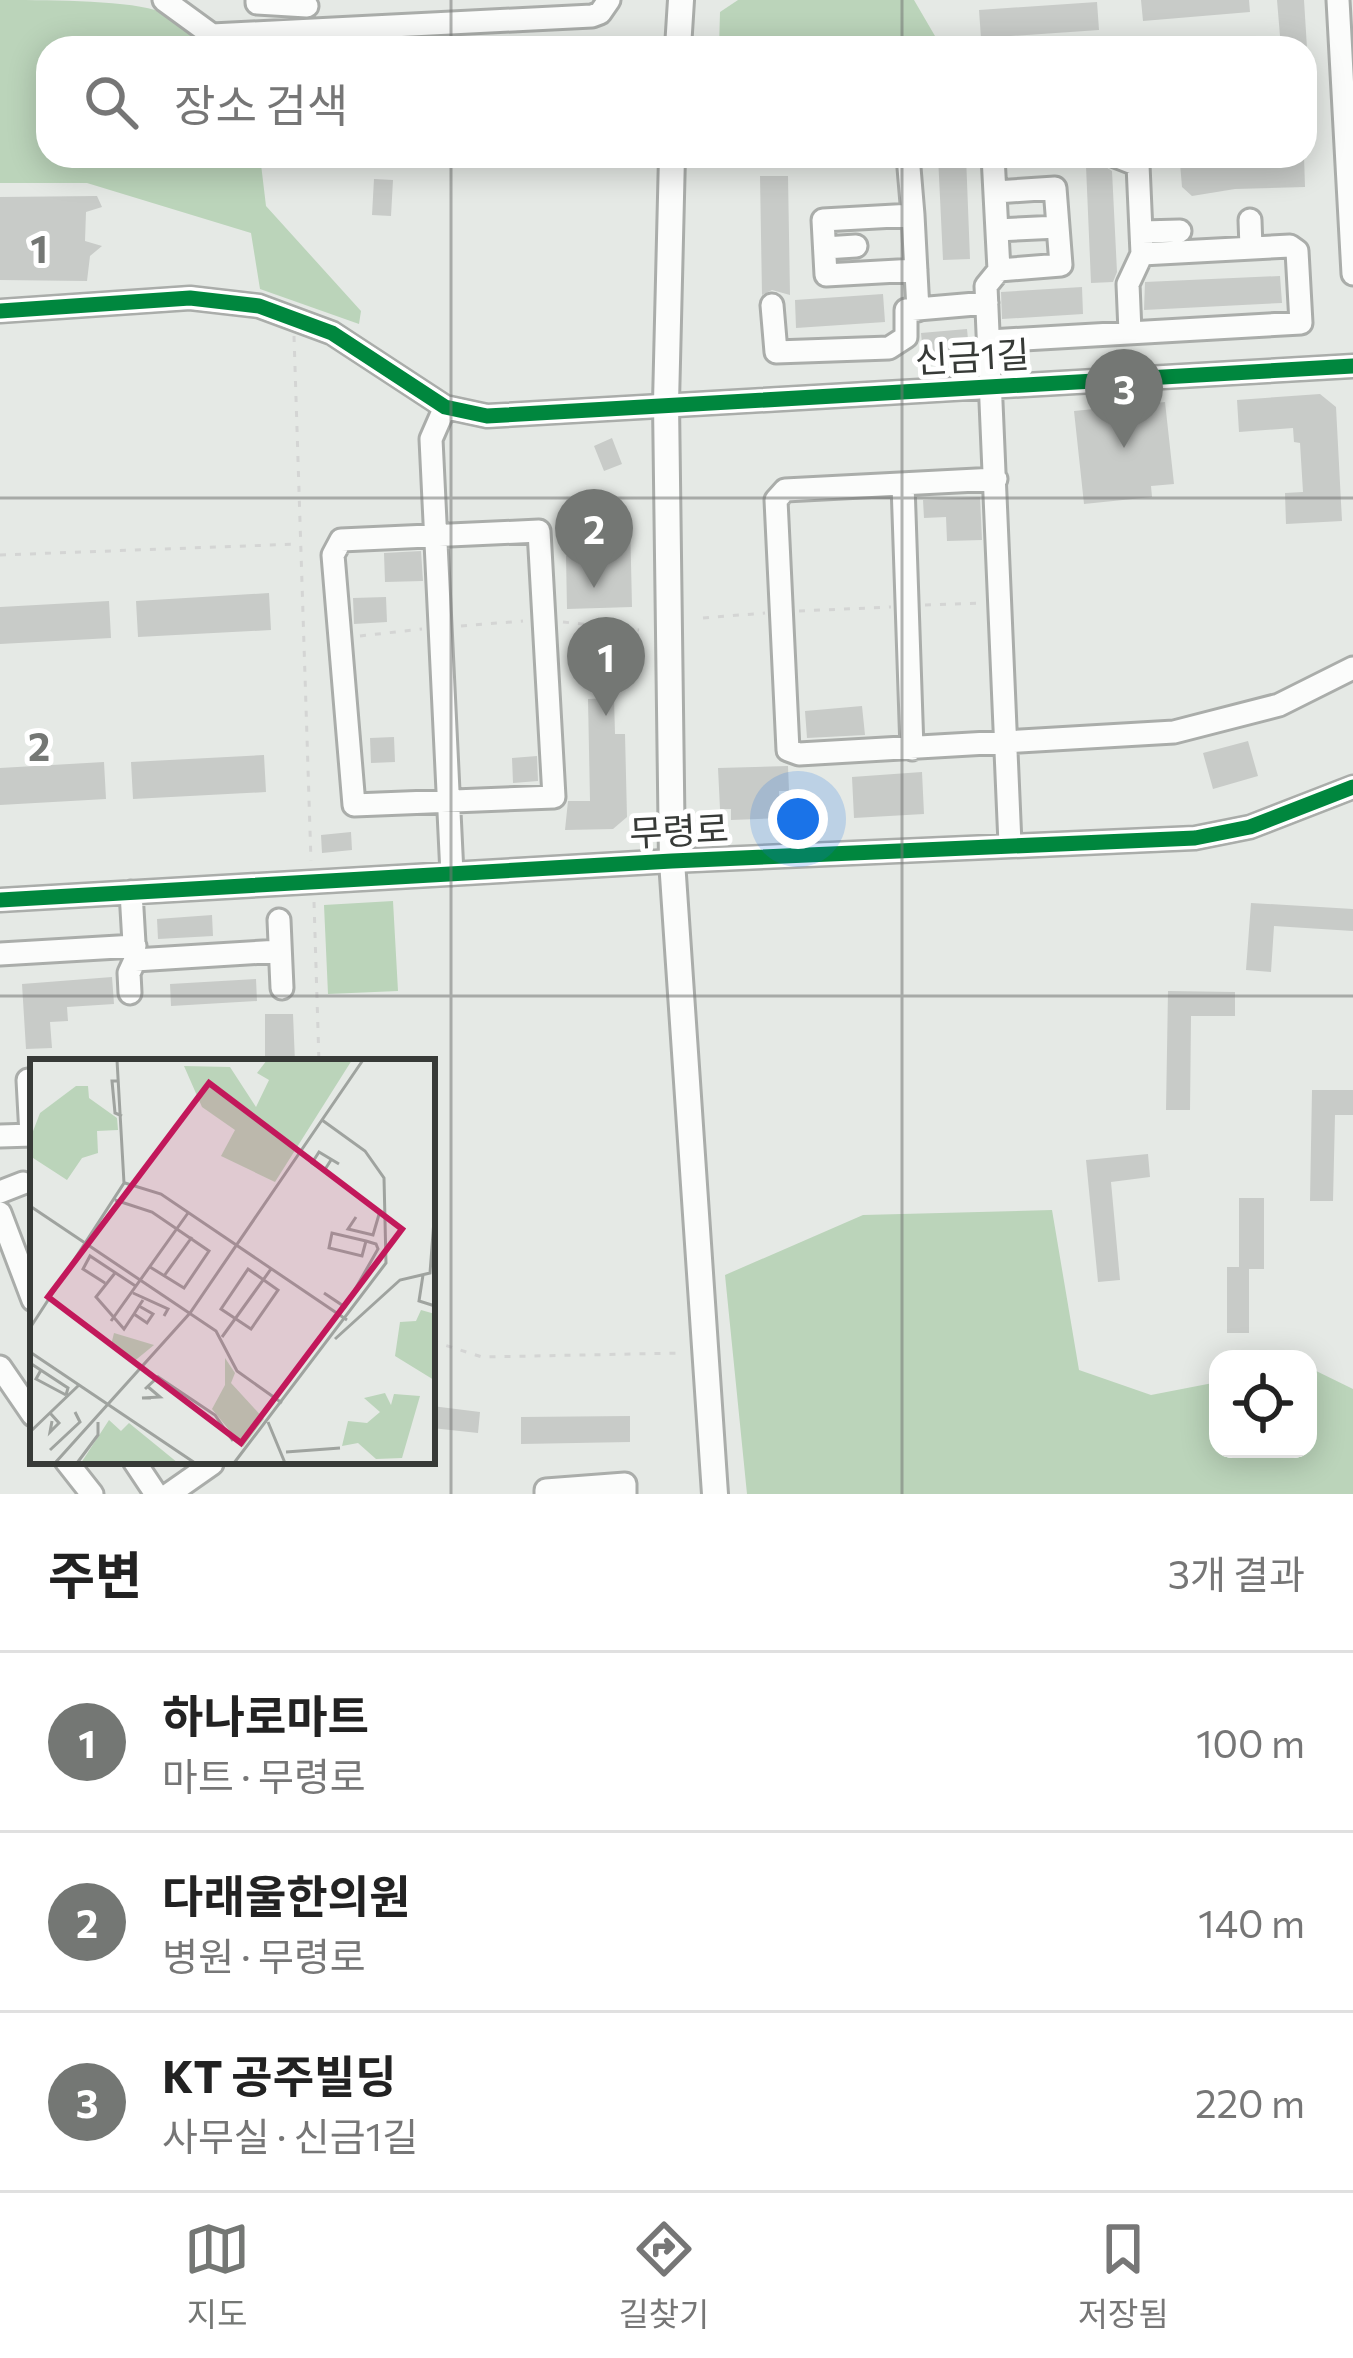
<!DOCTYPE html>
<html lang="ko">
<head>
<meta charset="utf-8">
<style>
  :root { --surface:#fff; --page:#f6f6f6; --text:#222; --muted:#767676; --line:#e0e0e0; --accent:#747774 }
  body { margin:0; font-family:Commissioner,"Noto Sans KR",sans-serif; background:var(--page); color:var(--text) }
  .controls { position:absolute; right:36px; bottom:36px; display:grid; overflow:hidden; border-radius:24px; box-shadow:0 6px 30px #0003 }
  .controls button { width:108px; height:108px; display:grid; place-items:center; padding:0; border:0; border-bottom:3px solid var(--line); background:var(--surface); color:var(--text); font:60px sans-serif }
  .you { position:absolute; left:798px; top:819px; width:42px; height:42px; margin:-30px; border:9px solid #fff; border-radius:50%; background:#1a73e8; box-shadow:0 0 0 18px #1a73e833 }
  .badge { display:grid; place-items:center; width:78px; height:78px; border-radius:50%; background:var(--accent); color:#fff; font-size:39px; font-weight:700 }
  .pin { position:absolute; translate:-50% -99px; filter:drop-shadow(0 3px 6px #0008) }
  .pin::after { content:''; position:absolute; top:63px; width:42px; height:36px; background:inherit; clip-path:polygon(0 0,100% 0,50% 100%) }
  .list { margin:0; padding:0; list-style:none }
  h2 { display:flex; justify-content:space-between; align-items:center; height:156px; margin:0; padding:0 48px; font-size:51px }
  h2 small { font-size:39px; font-weight:400; color:var(--muted) }
  .list li { display:grid; grid-template-columns:78px 1fr auto; gap:36px; align-items:center; box-sizing:border-box; height:180px; padding:0 48px; border-top:3px solid var(--line) }
  .list b { display:block; font-size:45px; white-space:nowrap }
  .list p { margin:0; font-size:39px; white-space:nowrap; color:var(--muted) }
  .list em { font-size:39px; font-style:normal; color:var(--muted) }
  .icon { flex:none; width:66px; height:66px; fill:none; stroke:currentColor; stroke-width:2; stroke-linecap:round; stroke-linejoin:round }
  .map { position:relative; flex:none; width:1353px; height:1494px; overflow:hidden }
  .search { position:absolute; background:var(--surface); box-shadow:0 6px 30px #0003; left:36px; right:36px; top:36px; height:132px; display:flex; align-items:center; gap:30px; box-sizing:border-box; padding:0 42px; border-radius:36px; color:var(--muted); font-size:45px }
  .sheet { height:696px; background:var(--surface) }
  nav { display:flex; justify-content:space-around; align-items:center; box-sizing:border-box; height:168px; border-top:3px solid var(--line); background:var(--surface); font-size:33px; color:var(--muted) }
  nav a { display:grid; justify-items:center; gap:6px }
  nav .on { color:var(--accent) }
  .map>svg:first-child { display:block }
  .green { fill:#bbd4ba }
  .building { fill:#c8cbc8 }
  .lines { fill:none; stroke-linecap:round; stroke-linejoin:round }
  .minor-casing { stroke:#aaadaa; stroke-width:27 }
  .major-casing { stroke:#aaadaa; stroke-width:30 }
  .path { stroke:#d4d5d4; stroke-width:3; stroke-dasharray:6 9; stroke-linecap:butt }
  .minor { stroke:#fbfcfb; stroke-width:21 }
  .major { stroke:#fbfcfb; stroke-width:24 }
  .cycleway-casing { stroke:#fff; stroke-width:22 }
  .cycleway { stroke:#00873e; stroke-width:15 }
  .grid { fill:none; stroke:#747774; stroke-width:3; stroke-opacity:0.55 }
  .labels { text-anchor:middle; stroke-width:10; stroke-linejoin:round; paint-order:stroke }
  .street-label { font-size:36px; fill:#373a37; stroke:#fff }
  .inset-road { fill:none; stroke:#9fa39f; stroke-width:3 }
  .view { fill:#c2185b; fill-opacity:0.15; stroke:#c2185b; stroke-width:6 }
  .inset-edge { fill:none; stroke:#373a37; stroke-width:6 }
  .grid-label { font-size:39px; text-anchor:middle; font-weight:bold; fill:#747774; stroke:#fff; stroke-width:10; stroke-linejoin:round; paint-order:stroke }
</style>
</head>
<body>
<div class="map">
<svg width="1353" height="1494" viewBox="0 0 1353 1494">
  <rect width="100%" height="100%" fill="#e5e9e5"/>
  <!-- green -->
  <path class="green" d="M0,0c39,0 122,0 155,10 24,12 38,33 66,38h-173v108h212l6,50 95,105 -2,13 -99,-35 -9,-56 -164,-50h-87z
    M738,0h176l28,48h-223l1,-36z
    M393,901l5,90 -70,3 -4,-89z
    M1052,1210l27,160 72,25 67,-13v67h90v-82l45,22v105h-606l-22,-219 138,-60z"/>
  <!-- building -->
  <path class="building" d="M1141,0h108l1,12 -107,9z
    M1277,0h27l3,48h-26z
    M1097,2l2,28 -118,8 -2,-28z
    M938,156h28l4,103 -27,1z
    M1253,156h51l1,31 -70,2 -43,7 -10,-9 -2,-24z
    M1103,165l9,6 5,101 -4,10 -22,1 -5,-117z
    M760,176h28l2,119 -18,-5 -10,5z
    M374,179l19,1 -2,36 -19,-1z
    M97,196l5,11 -16,5 -1,29 17,5 -12,10 -3,25 -87,-1v-83z
    M1280,276l2,27 -138,7 1,-28z
    M1082,287l1,27 -81,5 -1,-27z
    M883,294l2,28 -89,6 -1,-28z
    M967,329l3,31 -46,4 -3,-31z
    M1320,394l16,13 6,114 -56,3 -1,-31 18,-1 -3,-49 -6,-1 -1,-14 -54,4 -2,-32z
    M1165,402l9,82 -23,2 1,11 -68,7 -10,-93z
    M612,438l10,26 -18,7 -10,-25z
    M980,497l2,43 -35,1 -1,-24 -22,1 -1,-18z
    M630,518l2,89 -65,2 -1,-53 22,-1 -1,-7h6v-10l11,-5v-14z
    M421,551l2,30 -38,1 -1,-29z
    M269,593l2,37 -133,7 -2,-36z
    M386,597l1,25 -33,2 -1,-26z
    M109,601l2,37 -111,6v-37z
    M614,698l1,36h10l2,83 -14,12 -48,1 3,-29h22l-2,-102z
    M862,706l3,29 -58,3 -2,-27z
    M394,737l1,25 -24,1 -1,-25z
    M1248,741l10,35 -45,13 -10,-36z
    M264,755l2,37 -133,7 -2,-37z
    M537,756l1,25 -25,2 -1,-25z
    M104,762l2,37 -106,6v-37z
    M788,766l1,25h-10l1,27 -49,2v-11h-11l-2,-41z
    M922,772l2,42 -70,4 -2,-41z
    M351,832l1,18 -30,3 -1,-18z
    M1251,903l102,6v22l-79,-5 -3,46 -25,-2z
    M212,915l1,21 -55,3 -1,-20z
    M112,977l2,27 -47,3 1,14 -18,1 2,26 -26,1 -4,-65z
    M256,979l1,22 -86,5 -1,-22z
    M1168,991l67,1v24h-44l-1,94h-24z
    M265,1014h28l2,48h-30z
    M1312,1090h41v25h-18l-2,86h-23z
    M1148,1154l2,23 -39,5 9,98 -22,2 -12,-122z
    M1239,1198h25v71h-15v64h-22v-66h12z
    M432,1406l48,6 -2,21 -46,-5z
    M630,1416v26l-109,2v-27z"/>
  <g class="lines">
    <defs>
      <path id="minor" d="M164,0l48,35 380,-19 8,-3 9,-13
        M257,0v3l50,3
        M1338,0l15,274
        M908,156l5,59
        M993,156l6,114 -13,16 24,558
        M1115,156l23,9 4,89 -14,30 2,48
        M996,192l59,-4 6,77 -62,5
        M1250,220l1,28
        M997,230l61,-3
        M1142,232l38,-1
        M825,248l31,-2
        M916,270l-90,5 -3,-55 90,-5 5,95
        M772,305l4,47 113,-4 17,-11v-27l81,-7
        M0,311l190,-13 69,8 73,27 113,74 42,9 866,-50
        M990,341l311,-18 -4,-72 -7,-5 -148,8
        M445,407l-14,32 21,435
        M996,479l-211,11 -9,10 12,250 11,4 375,-22 105,-27 74,-37
        M903,484l9,265
        M539,531l15,266 -200,8 -21,-250 8,-15z
        M0,900l672,-39 523,-23 55,-11 103,-40
        M279,920l3,68
        M0,954l135,-8
        M135,960l145,-9
        M130,993l-1,-20 6,-13 -4,-68
        M31,1135l-3,-55h5
        M0,1136l33,-1
        M0,1192l23,-9
        M0,1213l33,87
        M0,1367l33,48
        M66,1461l26,33
        M134,1461l22,33
        M169,1494l43,-30
        M546,1494v-4l79,-6v10"/>
      <path id="major" d="M678,48l3,-48
        M672,156l-6,247 6,458 43,633"/>
    </defs>
    <!-- minor casing -->
    <use href="#minor" class="minor-casing"/>
    <!-- major casing -->
    <use href="#major" class="major-casing"/>
    <!-- path -->
    <path class="path" d="M294,336l17,525
      M0,555l299,-11
      M925,605l56,-2
      M799,611l92,-4
      M703,618l62,-5
      M563,622l76,8
      M461,626l62,-5
      M360,636l62,-7
      M314,902l5,160
      M432,1341l50,16 200,-4"/>
    <!-- minor -->
    <use href="#minor" class="minor"/>
    <!-- major -->
    <use href="#major" class="major"/>
    <defs>
      <path id="cycleway" d="M0,311l190,-13 69,8 73,27 113,74 42,9 866,-50
        M0,900l672,-39 523,-23 55,-11 103,-40"/>
    </defs>
    <!-- cycleway casing -->
    <use href="#cycleway" class="cycleway-casing"/>
    <!-- cycleway -->
    <use href="#cycleway" class="cycleway"/>
  </g>
  <!-- grid -->
  <path class="grid" d="M451,0v48M902,0v48M451,156v1338M902,156v1338M0,498h1353M0,996h1353"/>
  <g class="labels">
    <!-- street labels -->
    <g class="street-label">
      <text transform="translate(972 357) rotate(-3)" y="13">신금1길</text>
      <text transform="translate(679 831) rotate(-3)" y="13">무령로</text>
    </g>
  </g>
  <!-- overview -->
  <g transform="translate(30 1059)">
    <rect width="405" height="405" fill="#e5e9e5"/>
    <path d="M237,1h85l-77,122 -54,-26 14,-26 -33,-23 -18,-41 46,1 26,40 13,-27 -12,-7zM46,27h12l1,12 28,20 1,12 -21,1 1,22 -16,5 -15,22 -37,-24v-17l10,-26zM391,251l14,4 -1,66 -39,-24 5,-34 16,-1zM84,274l40,12 -22,18 -21,-18zM195,299l10,15 -4,10 33,36 -21,28 -31,-38 13,-24zM355,334l6,12 3,-11 26,2 -18,62 -26,1 -18,-16 -16,3 6,-25 19,2 13,-11 -16,-14zM79,361l12,11 8,-8 49,40h-97z" fill="#bbd4ba"/>
    <path class="inset-road" d="M26,1h48M89,22h-7l3,32 7,3M301,101l-7,11 -12,-8 7,-11 20,12M95,124l36,11 186,126M85,141l37,12 57,39 -25,37 -34,-21M0,147l186,125 21,40 45,32M326,158l-8,12 25,6 7,-24M218,210l30,21 -27,39 -30,-20zM85,214l-19,24 28,32 10,-15M393,216l-4,26 16,5M134,217l28,-39M75,224l-22,-14 7,-13 47,31M103,234l35,16 -4,7M294,234l21,14 33,-58 -2,-5 -10,-3 -34,-8 -3,15 33,8 4,-15M109,247l14,8 -6,9 -13,-9 5,-8 4,-6M81,262l77,-108M0,269l94,-145 -7,-123M192,278l49,-68M305,280l65,-59 30,-7 5,-66M0,293l165,111M0,304l38,25 -2,7M11,311l-5,9 30,16M117,327l13,11 -18,1h9M115,330l13,-12 57,38 18,26M20,354l9,10 -9,9 2,-11M238,363l17,41M0,373l49,-47M20,391l30,-28 -5,-10M256,393l54,-4M25,404l135,-150 173,-253M47,404l21,-28v-13M204,404l152,-200 -2,-85 -19,-27 -43,-31"/>
    <path class="view" d="M179,24l193,146 -161,214 -193,-146z"/>
    <rect width="405" height="405" class="inset-edge"/>
  </g>
  <g class="grid-label">
    <text x="39" y="263">1</text>
    <text x="39" y="761">2</text>
  </g>
</svg>
<div class="controls">
<button><svg class="icon" aria-label="locate" viewBox="0 0 24 24"><circle cx="12" cy="12" r="6"/><path d="M12 2v4M12 18v4M2 12h4M18 12h4"/></svg></button>
</div>
<div class="you"></div>
<div class="pin badge" style="left:606px;top:716px">1</div>
<div class="pin badge" style="left:594px;top:588px">2</div>
<div class="pin badge" style="left:1124px;top:448px">3</div>
<div class="search"><svg class="icon" aria-label="search" viewBox="0 0 24 24"><circle cx="10" cy="10" r="6"/><path d="M15 15l6 6"/></svg>장소 검색</div>
</div>
<section class="sheet">
<h2>주변<small>3개 결과</small></h2>
<ul class="list">
<li><span class="badge">1</span><div><b>하나로마트</b><p>마트 · 무령로</p></div><em>100 m</em></li>
<li><span class="badge">2</span><div><b>다래울한의원</b><p>병원 · 무령로</p></div><em>140 m</em></li>
<li><span class="badge">3</span><div><b>KT 공주빌딩</b><p>사무실 · 신금1길</p></div><em>220 m</em></li>
</ul>
</section>
<nav>
<a class="on"><svg class="icon" aria-label="map" viewBox="0 0 24 24"><path d="M3 6l6-2 6 2 6-2v14l-6 2-6-2-6 2zM9 4v14M15 6v14"/></svg>지도</a>
<a><svg class="icon" aria-label="directions" viewBox="0 0 24 24"><path d="M12 3l9 9-9 9-9-9zM9 14v-3h6M13 9l2 2-2 2"/></svg>길찾기</a>
<a><svg class="icon" aria-label="saved" viewBox="0 0 24 24"><path d="M7 4h10v16l-5-4-5 4z"/></svg>저장됨</a>
</nav>
</body>
</html>
